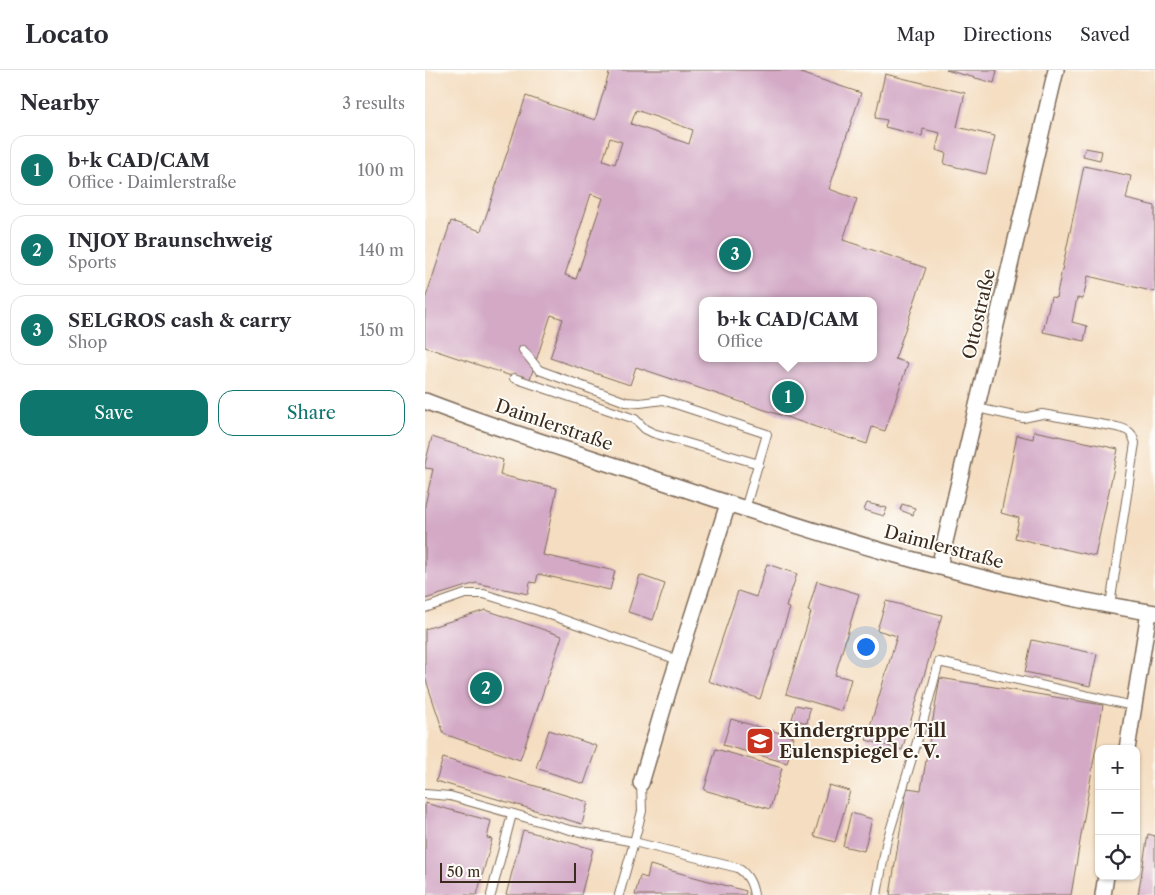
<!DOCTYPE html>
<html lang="en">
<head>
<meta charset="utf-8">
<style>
  :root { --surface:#fff; --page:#f2f2f3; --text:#2b2b33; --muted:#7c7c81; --line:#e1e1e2; --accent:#0f766e }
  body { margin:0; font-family:"Libre Caslon Text",serif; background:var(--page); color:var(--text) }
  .controls { position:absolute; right:15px; bottom:15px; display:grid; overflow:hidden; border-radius:10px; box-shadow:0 1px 4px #0004 }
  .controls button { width:45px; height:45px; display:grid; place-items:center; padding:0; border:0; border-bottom:1px solid var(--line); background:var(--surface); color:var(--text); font:25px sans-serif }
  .scale { position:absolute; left:15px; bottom:12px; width:136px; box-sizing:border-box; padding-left:5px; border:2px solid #3b2a1e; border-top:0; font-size:14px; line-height:18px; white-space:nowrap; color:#3b2a1e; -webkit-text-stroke:4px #fdfcf7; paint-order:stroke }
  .you { position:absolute; left:440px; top:576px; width:18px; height:18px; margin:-12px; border:4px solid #fff; border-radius:50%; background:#1a73e8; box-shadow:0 0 0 8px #1a73e833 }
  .badge { display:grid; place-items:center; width:32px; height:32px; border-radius:50%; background:var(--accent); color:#fff; font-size:16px; font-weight:700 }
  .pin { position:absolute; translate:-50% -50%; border:2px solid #fff; box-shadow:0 1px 5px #0006 }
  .popup { position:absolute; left:274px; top:227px; width:178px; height:65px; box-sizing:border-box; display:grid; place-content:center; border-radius:10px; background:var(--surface); filter:drop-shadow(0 1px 4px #0005); font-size:16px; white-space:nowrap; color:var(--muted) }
  .popup b { font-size:19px; color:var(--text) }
  .popup::after { content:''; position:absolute; left:50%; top:100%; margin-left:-10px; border:10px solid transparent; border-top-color:var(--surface) }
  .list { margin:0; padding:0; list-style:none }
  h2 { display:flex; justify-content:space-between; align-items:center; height:65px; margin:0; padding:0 20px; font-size:21px }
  h2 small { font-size:16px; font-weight:400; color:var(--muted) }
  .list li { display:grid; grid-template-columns:32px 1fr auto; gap:15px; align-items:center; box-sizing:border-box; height:70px; margin:0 10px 10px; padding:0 10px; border:1px solid var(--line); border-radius:15px }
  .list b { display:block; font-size:19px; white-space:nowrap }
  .list p { margin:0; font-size:16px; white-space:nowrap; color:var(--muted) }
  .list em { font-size:16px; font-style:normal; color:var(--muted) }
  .actions { display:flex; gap:10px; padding:15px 20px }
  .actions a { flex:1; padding:11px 0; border:1px solid var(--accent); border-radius:15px; text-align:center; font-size:18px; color:var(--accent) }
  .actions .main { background:var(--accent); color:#fff }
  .icon { flex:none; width:28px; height:28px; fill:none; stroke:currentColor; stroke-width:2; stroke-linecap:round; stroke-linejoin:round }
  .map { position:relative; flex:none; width:730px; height:825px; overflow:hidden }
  header { display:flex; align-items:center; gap:30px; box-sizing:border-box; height:70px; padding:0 25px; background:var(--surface); border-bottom:1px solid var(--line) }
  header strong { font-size:24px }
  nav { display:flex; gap:28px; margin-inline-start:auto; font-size:18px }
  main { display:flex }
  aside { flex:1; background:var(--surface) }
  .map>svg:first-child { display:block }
  .building { fill:#d3a9c6; fill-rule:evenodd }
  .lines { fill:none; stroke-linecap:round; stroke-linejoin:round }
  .lane-casing { stroke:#7c6957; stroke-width:10 }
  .street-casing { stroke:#7c6957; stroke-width:18 }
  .lane { stroke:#fff; stroke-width:8 }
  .street { stroke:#fff; stroke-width:15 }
  .labels { text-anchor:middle; stroke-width:4; stroke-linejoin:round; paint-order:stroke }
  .street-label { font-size:18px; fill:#3b2a1e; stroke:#fdfcf7 }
  .poi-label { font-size:18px; font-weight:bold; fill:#3b2a1e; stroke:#fdfcf7; text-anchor:start }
</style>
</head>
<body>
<header>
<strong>Locato</strong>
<nav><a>Map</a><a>Directions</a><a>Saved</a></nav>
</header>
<main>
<aside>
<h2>Nearby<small>3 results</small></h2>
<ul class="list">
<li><span class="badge">1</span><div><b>b+k CAD/CAM</b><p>Office · Daimlerstraße</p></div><em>100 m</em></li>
<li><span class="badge">2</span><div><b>INJOY Braunschweig</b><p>Sports</p></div><em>140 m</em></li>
<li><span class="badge">3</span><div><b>SELGROS cash &amp; carry</b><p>Shop</p></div><em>150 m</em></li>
</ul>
<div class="actions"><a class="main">Save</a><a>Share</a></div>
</aside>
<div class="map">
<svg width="730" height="825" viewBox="0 0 730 825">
  <rect width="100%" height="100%" fill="#fdfcf7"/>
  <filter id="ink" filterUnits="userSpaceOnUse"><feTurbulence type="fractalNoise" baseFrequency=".02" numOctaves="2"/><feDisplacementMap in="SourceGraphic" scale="10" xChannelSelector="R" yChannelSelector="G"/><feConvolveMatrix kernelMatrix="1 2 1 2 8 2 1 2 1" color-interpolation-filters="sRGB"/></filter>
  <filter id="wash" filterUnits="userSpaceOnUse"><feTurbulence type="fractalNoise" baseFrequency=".0096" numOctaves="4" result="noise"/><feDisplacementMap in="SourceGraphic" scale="20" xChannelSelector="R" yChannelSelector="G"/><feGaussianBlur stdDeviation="1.12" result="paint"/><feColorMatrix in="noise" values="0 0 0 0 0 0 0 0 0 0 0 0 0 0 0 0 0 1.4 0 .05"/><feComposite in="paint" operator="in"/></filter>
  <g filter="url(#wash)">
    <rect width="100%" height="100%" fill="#f4ddc0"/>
    <g id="blocks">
      <!-- building -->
      <path class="building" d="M185,0h189l-1,2 63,21 -32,96 28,10 -14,41 83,28 -31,91 13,4 -23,68 -13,-4 -5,17 -231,-77 -6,18 -80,-27 13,-39 -12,-4 -22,67 -104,-35v-47l26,-79 30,10 45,-135 69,24zM211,40l57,20 -4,14 -58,-20zM185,68l12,4 -7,22 -12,-4zM166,124l12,4 -27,81 -11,-4zM278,231h170v57h-170z
        M521,0h51l-3,13z
        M460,4l80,19 -8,34 38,9 -9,38 -42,-10 2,-11 -10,-3 4,-17 -17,-4 -1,7 -37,-9 2,-7 -12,-2z
        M660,78l17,3 -2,9 -17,-4z
        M659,96l47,10 -5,23 29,7v86l-67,-16 -5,23 -6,-1 -5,24 15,4 -3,15 -41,-9 8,-35 5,1z
        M609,361l84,18 -23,107 -80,-18 4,-20 -18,-5 16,-78 16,4z
        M7,367l71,23 -3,15 57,13 -14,67 72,16 -5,19 -72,-16 -2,9 -6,-1 -2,12 -52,-11 -51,16v-94l8,-36 -8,-1v-4z
        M442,433l20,5 -3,8 -20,-6z
        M477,434l13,4 -2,7 -13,-5z
        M342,494l30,10 -11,33 4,1 -30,91 -52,-18 30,-90 18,6z
        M215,505l25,9 -12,36 -25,-8z
        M392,511l42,13 -24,81 16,4 -9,32 -56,-17 25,-82 -3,-1z
        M461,531l56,14 -40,135 -36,-10 31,-104 -20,-6z
        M61,540l76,26 -42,124 -76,-26 -19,-57v-48z
        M607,570l65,14 -7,32 -65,-14z
        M515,608l163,27 -32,190h-181l17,-107 14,2z
        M371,635l14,3 -3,15 -15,-4z
        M306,649l63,18 -7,26 -64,-18z
        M124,660l48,16 -13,38 -48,-16z
        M291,679l66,19 -12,41 -66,-19z
        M18,688l145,44 -6,22 -146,-43z
        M404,715l21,6 -15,51 -21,-6z
        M0,733l66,18 -4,17 5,1 -15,56h-52z
        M426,743l21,6 -8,32 -21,-5z
        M98,760l70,19 -12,46h-75z
        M723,764l7,2v59h-17z
        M225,795l96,26 -1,4h-110l5,-19 7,2z"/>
    </g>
  </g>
  <g filter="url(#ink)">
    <use href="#blocks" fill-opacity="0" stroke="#7c6957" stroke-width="1"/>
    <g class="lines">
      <defs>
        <path id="lane" d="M98,280l16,20 87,32 14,1 23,-3 104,34 -22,75
          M89,308l121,41 10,10 8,4 106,31
          M552,338l46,10 19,-4 75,13c12,3 15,5 18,16l-25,162
          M0,538l40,-14h19l55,17 139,49
          M0,724l25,2 120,34 64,12 8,-31 -1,-28
          M66,825l21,-81
          M194,825l15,-53 104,26c10,7 14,15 16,27
          M452,825l9,-51 37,-122 16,-60 194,44"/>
        <path id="street" d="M0,331c72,28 147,50 221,75 166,56 335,110 509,137
          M514,497l117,-497
          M702,679l22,-137
          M216,713l28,-94 59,-185
          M678,825l3,-19"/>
      </defs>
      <!-- lane casing -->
      <use href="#lane" class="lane-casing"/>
      <!-- street casing -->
      <use href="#street" class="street-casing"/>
      <!-- lane -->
      <use href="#lane" class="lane"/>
      <!-- street -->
      <use href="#street" class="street"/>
    </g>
  </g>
  <!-- icons -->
  <defs>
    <symbol id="school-square" viewBox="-11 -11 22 22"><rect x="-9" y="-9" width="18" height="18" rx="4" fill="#c8321e" stroke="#fdfcf7"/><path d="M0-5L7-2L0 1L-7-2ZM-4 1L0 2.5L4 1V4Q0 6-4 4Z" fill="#fff"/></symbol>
  </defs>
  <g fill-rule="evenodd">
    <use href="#school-square" x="319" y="655" width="32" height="32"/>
  </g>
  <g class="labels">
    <!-- street labels -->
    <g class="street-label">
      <text transform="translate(554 244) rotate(-77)" y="6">Ottostraße</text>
      <text transform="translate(129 355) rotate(19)" y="6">Daimlerstraße</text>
      <text transform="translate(519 477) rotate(15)" y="6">Daimlerstraße</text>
    </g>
    <!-- poi labels -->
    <g class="poi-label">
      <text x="354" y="667">Kindergruppe Till<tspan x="354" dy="21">Eulenspiegel e. V.</tspan></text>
    </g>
  </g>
</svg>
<div class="controls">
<button>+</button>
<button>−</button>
<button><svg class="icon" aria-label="locate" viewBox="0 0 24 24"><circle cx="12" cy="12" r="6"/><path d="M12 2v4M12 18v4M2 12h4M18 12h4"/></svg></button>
</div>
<div class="scale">50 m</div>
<div class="you"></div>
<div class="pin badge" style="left:363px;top:327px">1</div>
<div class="popup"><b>b+k CAD/CAM</b>Office</div>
<div class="pin badge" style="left:61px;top:618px">2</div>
<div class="pin badge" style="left:310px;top:184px">3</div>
</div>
</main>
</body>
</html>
